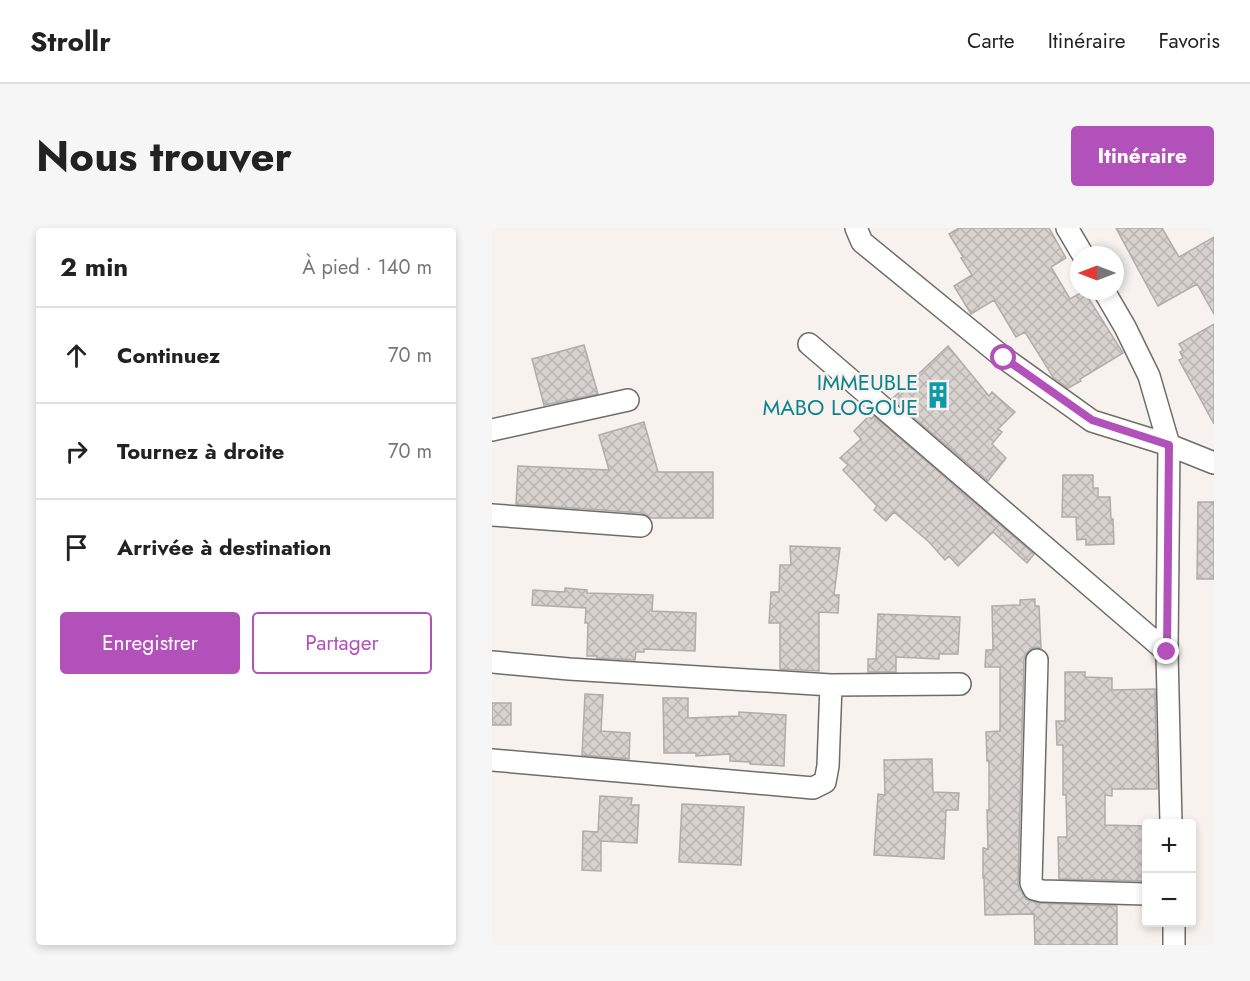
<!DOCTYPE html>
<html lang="fr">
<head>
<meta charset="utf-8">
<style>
  :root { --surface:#fff; --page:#f6f6f6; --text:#222; --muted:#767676; --line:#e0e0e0; --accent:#b251b9 }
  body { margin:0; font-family:Jost,sans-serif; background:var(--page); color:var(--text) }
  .controls { position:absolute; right:18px; bottom:18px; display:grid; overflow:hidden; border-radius:6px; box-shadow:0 3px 9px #0003 }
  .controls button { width:54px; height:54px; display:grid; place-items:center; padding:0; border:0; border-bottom:2px solid var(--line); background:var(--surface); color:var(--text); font:30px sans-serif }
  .compass { position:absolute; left:578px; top:18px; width:54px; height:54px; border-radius:50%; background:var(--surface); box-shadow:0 3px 9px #0003; rotate:270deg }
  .stop { position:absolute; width:18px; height:18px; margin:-14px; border:4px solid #b251b9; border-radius:50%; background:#fff }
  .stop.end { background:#b251b9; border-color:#fff; box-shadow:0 2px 6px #0008 }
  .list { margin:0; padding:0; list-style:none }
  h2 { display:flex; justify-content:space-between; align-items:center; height:78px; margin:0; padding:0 24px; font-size:26px }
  h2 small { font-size:20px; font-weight:400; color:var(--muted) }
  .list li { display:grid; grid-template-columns:39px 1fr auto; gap:18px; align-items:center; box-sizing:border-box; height:96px; padding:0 24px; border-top:2px solid var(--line) }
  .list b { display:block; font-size:22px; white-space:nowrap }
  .list em { font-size:20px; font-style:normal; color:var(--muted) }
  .actions { display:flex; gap:12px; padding:18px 24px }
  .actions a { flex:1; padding:14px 0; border:2px solid var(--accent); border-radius:6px; text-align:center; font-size:21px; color:var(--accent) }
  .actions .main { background:var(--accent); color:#fff }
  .icon { flex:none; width:33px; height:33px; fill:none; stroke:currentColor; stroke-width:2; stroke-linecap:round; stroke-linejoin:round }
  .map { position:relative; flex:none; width:722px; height:717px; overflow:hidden; border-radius:6px }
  header { display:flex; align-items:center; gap:36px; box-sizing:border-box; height:84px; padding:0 30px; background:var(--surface); border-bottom:2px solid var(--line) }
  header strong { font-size:28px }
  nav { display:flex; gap:33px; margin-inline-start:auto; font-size:21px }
  .intro { display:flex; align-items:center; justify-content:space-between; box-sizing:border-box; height:144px; padding:0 36px }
  h1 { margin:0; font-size:42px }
  .button { padding:15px 27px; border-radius:6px; background:var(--accent); color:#fff; font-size:21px; font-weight:700 }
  main { display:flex; gap:36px; padding:0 36px }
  aside { flex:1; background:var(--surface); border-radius:6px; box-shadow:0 3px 9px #0003 }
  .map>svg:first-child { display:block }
  .building { fill:url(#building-cross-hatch); stroke:#b2aca9; stroke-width:1.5 }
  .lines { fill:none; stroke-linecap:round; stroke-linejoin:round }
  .minor-casing { stroke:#706c68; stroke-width:24 }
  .minor { stroke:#fff; stroke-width:21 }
  .route { stroke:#b251b9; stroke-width:8 }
  .labels { text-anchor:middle; stroke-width:5; stroke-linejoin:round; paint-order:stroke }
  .culture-label { font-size:22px; fill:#0d838f; stroke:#f7f2ee; text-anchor:end }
</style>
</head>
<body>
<header>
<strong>Strollr</strong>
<nav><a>Carte</a><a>Itinéraire</a><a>Favoris</a></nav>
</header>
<div class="intro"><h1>Nous trouver</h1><a class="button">Itinéraire</a></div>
<main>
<aside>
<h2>2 min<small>À pied · 140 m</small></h2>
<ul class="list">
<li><svg class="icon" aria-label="ahead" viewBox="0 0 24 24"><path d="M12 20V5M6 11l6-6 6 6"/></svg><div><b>Continuez</b></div><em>70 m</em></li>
<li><svg class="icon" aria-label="right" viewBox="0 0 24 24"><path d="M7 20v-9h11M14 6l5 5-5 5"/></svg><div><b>Tournez à droite</b></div><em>70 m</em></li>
<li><svg class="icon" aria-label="arrive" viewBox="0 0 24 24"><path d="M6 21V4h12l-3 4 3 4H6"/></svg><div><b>Arrivée à destination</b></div></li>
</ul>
<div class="actions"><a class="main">Enregistrer</a><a>Partager</a></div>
</aside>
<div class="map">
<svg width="722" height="717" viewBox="0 0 722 717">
  <defs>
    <pattern id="building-cross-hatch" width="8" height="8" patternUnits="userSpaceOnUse" patternTransform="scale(1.5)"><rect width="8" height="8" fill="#d8d2cf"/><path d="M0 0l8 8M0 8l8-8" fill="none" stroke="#bab4b2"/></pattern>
  </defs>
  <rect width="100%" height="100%" fill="#f7f2ee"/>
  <!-- building -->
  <path class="building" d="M467,0h90l17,30 -15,9 19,32 14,-8 39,62 -43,26 1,2 -13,7 -15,-11 -28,-45 -9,5 -22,-37 -23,14 -17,-28 18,-11 -11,-17 2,-1 -14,-23z
    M624,0h46l17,29 35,-20v77l-17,-30 -39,22z
    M722,96v100l-35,-64 4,-2 -3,-6 3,-2 -4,-6z
    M92,117l14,49 -54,11 -12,-46z
    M456,118l41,50 3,-4 23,20 -17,17 4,3 -10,12 14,14 -18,23 -96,-82z
    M377,188l2,3 3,-3 160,138 -7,9 -34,-31 -35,34 -9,-10 -4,4 -16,-18 -35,-30 -8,9 -12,-11 3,-4 -34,-36 5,-5 -8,-7 21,-19 -7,-8z
    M152,194l14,50h55v46h-63l-8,-5 -126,-9 2,-38 91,4 -10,-35z
    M571,247h30v13h5v9h12l1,22h2l1,25 -28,1v-6l-9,1 -1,-23h-14z
    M706,274h16v77h-17z
    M298,318l50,2 -6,47h5l-1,18 -19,-1v59l-39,-2v-46h-11l2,-31h8l1,-27h11z
    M73,360l22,2v3l66,2 -1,16 44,2 -1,38 -51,-2v3h-8l-1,8 -38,-2v-2h-10l1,-33h-3l1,-15 -54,-3 1,-15 32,2z
    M543,371v7h4l2,42 -4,-1 -7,2 -4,5 -2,6 -6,223 1,5 7,11 13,4 78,3v39h-82l-1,-31 -49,1 -1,-37h-1v-30l5,1 -1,-39h2v-49h-2l-1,-29 14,-1v-64h-15l1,-17h7l-1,-44 28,-1v-5z
    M386,386l82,3 -2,37h-19v5l-43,-2v15h-28v-13h8z
    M573,444h20v5l27,1v12l43,-1 2,100h-45v7l-7,-1v30l41,1v55l-87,-2 -1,-42h9l-1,-42h-3v-50h-6l-1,-24h9z
    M93,466l18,1 -2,36 29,2 -1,26 -47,-4z
    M171,470h25v20l51,-2v-4l47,3 -2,51 -34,-2v-2l-20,-1v-7l-34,2v-3h-32z
    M0,475h19v22h-19z
    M440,531l1,33 26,1 -1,17h-12l-2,49 -70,-4 4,-61 7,1 -1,-35z
    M108,568l32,2 -1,7h8l-2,38 -36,-2v30l-19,-1 1,-39 15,1z
    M190,576l62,3 -3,58 -62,-3z"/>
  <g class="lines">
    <defs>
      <path id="minor" d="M364,0l6,14 142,116 88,63 77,24 45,18
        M575,0l16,27
        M612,63l21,36 24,49 20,69 -2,207 4,172
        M317,116l358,308
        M0,202l136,-30
        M0,287l149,11
        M545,432l-6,223 3,6 8,2 104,3
        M0,434l77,7 262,16 129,-1
        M0,532l321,28 12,-6 3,-16 3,-81
        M682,694v23"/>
    </defs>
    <!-- minor casing -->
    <use href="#minor" class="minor-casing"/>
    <!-- minor -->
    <use href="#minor" class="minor"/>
  </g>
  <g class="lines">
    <!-- route -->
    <path class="route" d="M512,130l88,62 77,25 -2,207"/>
  </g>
  <!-- icons -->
  <defs>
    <symbol id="building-bare" viewBox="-9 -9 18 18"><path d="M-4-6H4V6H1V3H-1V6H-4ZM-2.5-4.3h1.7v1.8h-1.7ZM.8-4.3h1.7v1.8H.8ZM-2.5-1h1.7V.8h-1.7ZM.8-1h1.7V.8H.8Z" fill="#0f9aa8" stroke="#f7f2ee" stroke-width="2.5" paint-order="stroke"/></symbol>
  </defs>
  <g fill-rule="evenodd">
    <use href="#building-bare" x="427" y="148" width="38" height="38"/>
  </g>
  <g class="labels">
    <!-- culture labels -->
    <g class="culture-label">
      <text x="426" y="162">IMMEUBLE<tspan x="426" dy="25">MABO LOGOUE</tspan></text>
    </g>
  </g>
</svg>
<div class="controls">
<button>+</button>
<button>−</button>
</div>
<svg class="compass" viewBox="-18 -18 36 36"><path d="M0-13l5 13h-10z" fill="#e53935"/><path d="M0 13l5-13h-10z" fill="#767676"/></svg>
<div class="stop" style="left:512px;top:130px"></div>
<div class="stop end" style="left:675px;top:424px"></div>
</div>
</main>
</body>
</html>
